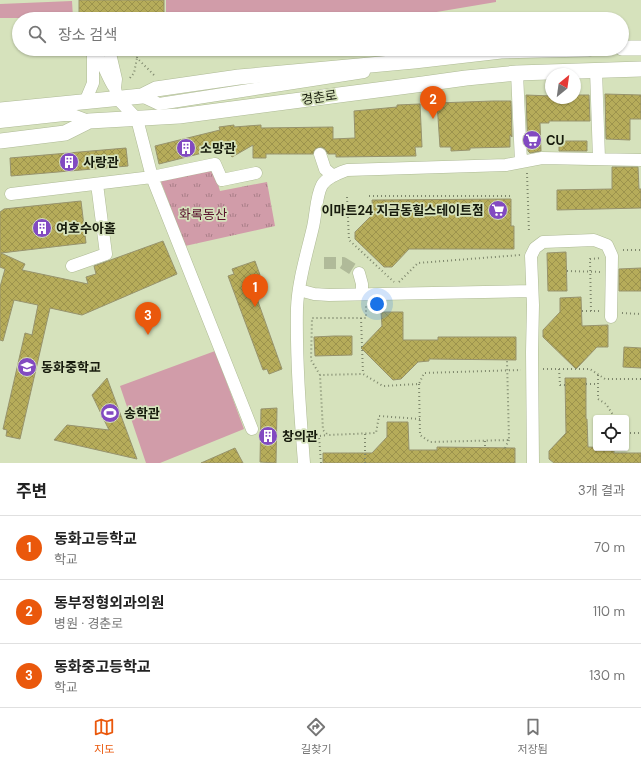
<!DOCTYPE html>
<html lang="ko">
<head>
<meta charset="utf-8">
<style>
  :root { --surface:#fff; --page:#f6f6f6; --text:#222; --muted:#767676; --line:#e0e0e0; --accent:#ea580c }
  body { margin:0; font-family:"DM Sans","Noto Sans KR",sans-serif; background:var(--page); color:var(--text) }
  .controls { position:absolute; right:12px; bottom:12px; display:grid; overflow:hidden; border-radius:4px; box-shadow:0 1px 3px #0004 }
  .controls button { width:36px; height:36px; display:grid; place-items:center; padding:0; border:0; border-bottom:1px solid var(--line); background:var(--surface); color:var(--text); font:20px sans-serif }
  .compass { position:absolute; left:545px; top:68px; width:36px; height:36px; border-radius:50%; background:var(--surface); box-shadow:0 1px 3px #0004; rotate:29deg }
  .you { position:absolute; left:377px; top:304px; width:14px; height:14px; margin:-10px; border:3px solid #fff; border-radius:50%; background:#1a73e8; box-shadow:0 0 0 6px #1a73e833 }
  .badge { display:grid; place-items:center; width:26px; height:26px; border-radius:50%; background:var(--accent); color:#fff; font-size:13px; font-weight:700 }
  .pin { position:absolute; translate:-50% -33px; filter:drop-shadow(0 1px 2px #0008) }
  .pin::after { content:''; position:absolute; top:21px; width:14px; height:12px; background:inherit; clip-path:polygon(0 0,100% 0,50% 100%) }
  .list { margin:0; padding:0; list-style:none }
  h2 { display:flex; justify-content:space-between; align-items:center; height:52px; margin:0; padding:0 16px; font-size:17px }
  h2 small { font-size:13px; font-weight:400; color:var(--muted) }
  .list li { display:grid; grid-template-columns:26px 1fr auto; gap:12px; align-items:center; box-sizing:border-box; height:64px; padding:0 16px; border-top:1px solid var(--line) }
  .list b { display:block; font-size:15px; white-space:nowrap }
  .list p { margin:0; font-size:13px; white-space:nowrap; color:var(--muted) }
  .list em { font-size:13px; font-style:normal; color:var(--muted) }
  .icon { flex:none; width:22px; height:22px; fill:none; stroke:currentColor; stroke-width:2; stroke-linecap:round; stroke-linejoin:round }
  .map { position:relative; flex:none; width:641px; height:463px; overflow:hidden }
  .search { position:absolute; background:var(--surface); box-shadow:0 1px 3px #0004; left:12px; right:12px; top:12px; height:44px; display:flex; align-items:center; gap:10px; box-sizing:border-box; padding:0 14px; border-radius:22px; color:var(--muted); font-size:15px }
  .sheet { height:244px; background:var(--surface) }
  nav { display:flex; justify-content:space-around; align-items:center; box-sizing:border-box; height:56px; border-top:1px solid var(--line); background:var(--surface); font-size:11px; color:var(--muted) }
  nav a { display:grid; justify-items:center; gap:2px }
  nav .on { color:var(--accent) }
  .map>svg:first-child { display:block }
  .grass { fill:#d19ca9 }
  .park { fill:url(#park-tufts) }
  .building { fill:url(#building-cross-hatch); stroke:#97936d }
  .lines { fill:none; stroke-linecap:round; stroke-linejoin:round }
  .minor-tunnel { stroke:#b0ba99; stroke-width:12; stroke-dasharray:12 6; stroke-linecap:butt }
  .minor-casing { stroke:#aeba95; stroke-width:13 }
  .major-casing { stroke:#aeba95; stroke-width:16 }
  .path { stroke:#7e876c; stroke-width:2; stroke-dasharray:1 3; stroke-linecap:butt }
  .minor { stroke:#fff; stroke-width:12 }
  .major { stroke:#fff; stroke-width:15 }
  .labels { text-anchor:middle; stroke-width:3.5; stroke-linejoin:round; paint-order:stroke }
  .street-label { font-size:13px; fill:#161a0c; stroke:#d6e2bc }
  .poi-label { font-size:13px; font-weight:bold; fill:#161a0c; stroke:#d6e2bc; text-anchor:start }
  .park-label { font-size:13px; fill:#59102c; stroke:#d6e2bc }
</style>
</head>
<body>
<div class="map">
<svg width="641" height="463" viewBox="0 0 641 463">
  <defs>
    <pattern id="park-tufts" width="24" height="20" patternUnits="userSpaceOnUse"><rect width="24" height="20" fill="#d19ca9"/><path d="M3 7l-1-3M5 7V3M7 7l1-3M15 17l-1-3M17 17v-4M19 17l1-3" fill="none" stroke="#a97e88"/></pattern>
    <pattern id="building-cross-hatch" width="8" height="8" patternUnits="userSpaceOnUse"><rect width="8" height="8" fill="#b6ac5a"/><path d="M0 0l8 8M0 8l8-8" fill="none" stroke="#9c934d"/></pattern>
  </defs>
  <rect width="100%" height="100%" fill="#d6e2bc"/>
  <!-- grass -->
  <path class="grass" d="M166,0h330v2l-101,17h-206v-3l-23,-1z
    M72,1l1,17h-73v-14z
    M215,351l29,78 -84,34h-14l-26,-77z"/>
  <!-- park -->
  <path class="park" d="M213,169l7,22 47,-9 8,44 -90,20 -25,-67z"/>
  <!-- building -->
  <path class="building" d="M79,0h85v15l-85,1z
    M605,94l36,1v24h-11v21l-24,-1z
    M526,95l25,1v2h24v-3h14l1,26h-41v2h-9l1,28 -11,2 -2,-2z
    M493,101h18l1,36 -2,-2v12l-40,1v2l-19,1v-4h-11l-3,-44z
    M420,104l2,43h-7l1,9 -80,1v-3h-8l-3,-5 -4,-2 -6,2 -2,5h-47v4h-13v-13l-21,12 -6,-10 -67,17 -4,-18 65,-16 -1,-3 15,-2v2l27,-2v3l72,-1v12l22,-1 -1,-27 43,-4v-2z
    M559,141h28v10h-28z
    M126,148l2,18 -117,10 -1,-18z
    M612,167h26l1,22h2v19l-84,2v-20l55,-1z
    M511,199v27h3v23h-105l-17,18h-8l-29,-28v-7l18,-18 -1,-14z
    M81,201l5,42 -85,10 24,11 -3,6 66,14 -2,-7 10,-3 -2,-8 69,-25 14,33 -95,41 -32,-7 -30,131 -14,-3 1,-6 -4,-1 22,-96 7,2 6,-30 -24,-5 -11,41 -3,-1v-53l5,-18 -5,-2v-55l4,-3z
    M566,252l1,39h-19l-1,-38z
    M255,261l5,14 -10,4 32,90 -13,5 -2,-5 -4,1 -35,-94 6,-2 -2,-5z
    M641,268v23h-22v-22z
    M581,297l1,29 26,-1v22h-11l-21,22 -33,-32v-7l17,-18v-14z
    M381,312h22v28h35v-3h78v23l-87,-1v2l-11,1 -17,17 -8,1 -32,-32 21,-22z
    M334,336h18v19l-37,1 -1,-19z
    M624,347l17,1v20l-18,-1z
    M107,378l30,81 -83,-19 13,-15 42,5 -17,-35z
    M565,378h21v41h1l1,28 26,1v5h27v10h-87l-5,-4v-8l17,-18z
    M277,408l-1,55 -16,-1 1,-53z
    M387,422h21l1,28h28v-3l78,1v15h-192v-10h49l15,-16z
    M235,448l8,15h-42z"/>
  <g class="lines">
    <!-- minor-tunnel -->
    <path class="minor-tunnel" d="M324,263h19l16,10"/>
    <defs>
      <path id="minor" d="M90,49c13,10 16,26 24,38
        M109,49l7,30 -1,9 2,10 20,21 15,58 100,252
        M596,70l3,89
        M517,73l4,89
        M142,96l17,8 205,-32
        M85,102l8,-19v-32
        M0,122l64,-7h9l16,6
        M320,154l5,15 8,7
        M11,194l141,-17 63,-13 7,16 34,-7
        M72,266l34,-12 -9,-70
        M359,273l3,11v10
        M299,290l15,4 15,1 203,-4
        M304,463c-4,-52 -8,-104 -7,-155 1,-27 10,-55 16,-81 3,-13 3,-31 9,-42 5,-8 17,-12 25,-15l159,-5 36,-7 99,2
        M533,463l-1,-111 1,-47 -2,-49 4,-8 8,-6 51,-2 13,5 5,11 -1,61"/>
      <path id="major" d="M622,48h19
        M0,110l142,-14 14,-7 83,-12 175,-16 87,-10 87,-2
        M0,141l65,-8 24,-12 90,-5 244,-32 43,-6 51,-5 124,-4"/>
    </defs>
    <!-- minor casing -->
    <use href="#minor" class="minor-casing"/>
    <!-- major casing -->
    <use href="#major" class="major-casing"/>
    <!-- path -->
    <path class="path" d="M139,19v-4
      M138,49l-1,9 18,18
      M306,52l3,-3
      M130,78l4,-5 3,-15
      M527,173l2,60
      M369,196h142
      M347,197l2,43 45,42
      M623,250h18
      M567,271l34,1
      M399,282l19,-19 102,-8
      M582,311h18
      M591,311l-1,-52 11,-1
      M622,313l19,1
      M361,318l2,56
      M543,369h47l15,10h36
      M559,369l1,16h5
      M320,375l-9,-15 1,-42h54v-12
      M598,375v24l8,5 9,14
      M419,384l1,51 10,7 79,-2 -2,-80
      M586,384h12
      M420,419l-41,-3 -3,17 -48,2 -5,-5 -3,-55 43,-1 20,12 36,-2 5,-11 97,-3
      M626,433h15
      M485,441v7
      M505,448l4,-8
      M321,463l-2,-27 9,-1
      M365,463v-29"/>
    <!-- minor -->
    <use href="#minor" class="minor"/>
    <!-- major -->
    <use href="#major" class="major"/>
  </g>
  <!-- icons -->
  <defs>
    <symbol id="supermarket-disc" viewBox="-11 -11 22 22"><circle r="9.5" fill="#824ac1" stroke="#d6e2bc"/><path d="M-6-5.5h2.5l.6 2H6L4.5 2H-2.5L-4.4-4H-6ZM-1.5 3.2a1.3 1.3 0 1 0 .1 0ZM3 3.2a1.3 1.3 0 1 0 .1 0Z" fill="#fff"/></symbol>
    <symbol id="building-disc" viewBox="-11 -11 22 22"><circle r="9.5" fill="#824ac1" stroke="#d6e2bc"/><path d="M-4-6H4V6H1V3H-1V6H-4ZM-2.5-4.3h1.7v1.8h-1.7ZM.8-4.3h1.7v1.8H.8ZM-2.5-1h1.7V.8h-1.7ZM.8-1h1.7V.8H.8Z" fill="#fff"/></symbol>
    <symbol id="school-disc" viewBox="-11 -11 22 22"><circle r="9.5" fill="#824ac1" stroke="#d6e2bc"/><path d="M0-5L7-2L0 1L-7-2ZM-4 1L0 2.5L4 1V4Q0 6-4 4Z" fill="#fff"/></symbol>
    <symbol id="stadium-disc" viewBox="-11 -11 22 22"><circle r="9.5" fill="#824ac1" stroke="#d6e2bc"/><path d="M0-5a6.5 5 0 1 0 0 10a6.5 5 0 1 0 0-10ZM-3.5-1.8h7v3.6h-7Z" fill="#fff"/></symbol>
  </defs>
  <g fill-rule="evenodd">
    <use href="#supermarket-disc" x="521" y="129" width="22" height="22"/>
    <use href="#building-disc" x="175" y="137" width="22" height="22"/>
    <use href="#building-disc" x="58" y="151" width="22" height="22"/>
    <use href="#supermarket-disc" x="487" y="199" width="22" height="22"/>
    <use href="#building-disc" x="31" y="217" width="22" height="22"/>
    <use href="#school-disc" x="16" y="356" width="22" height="22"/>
    <use href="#stadium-disc" x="99" y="402" width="22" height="22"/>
    <use href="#building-disc" x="257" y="425" width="22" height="22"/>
  </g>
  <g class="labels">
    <!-- street labels -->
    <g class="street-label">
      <text transform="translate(319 97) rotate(-8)" y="5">경춘로</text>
    </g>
    <!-- poi labels -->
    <g class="poi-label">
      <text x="546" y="145">CU</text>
      <text x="200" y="153">소망관</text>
      <text x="83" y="167">사랑관</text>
      <text x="484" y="215" text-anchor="end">이마트24 지금동힐스테이트점</text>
      <text x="56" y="233">여호수아홀</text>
      <text x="41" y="372">동화중학교</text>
      <text x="124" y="418">송학관</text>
      <text x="282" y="441">창의관</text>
    </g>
    <!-- park labels -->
    <g class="park-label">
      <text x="203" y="219">화록동산</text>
    </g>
  </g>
</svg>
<div class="controls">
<button><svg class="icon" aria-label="locate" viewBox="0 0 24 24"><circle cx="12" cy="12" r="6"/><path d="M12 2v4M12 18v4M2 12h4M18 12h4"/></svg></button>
</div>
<svg class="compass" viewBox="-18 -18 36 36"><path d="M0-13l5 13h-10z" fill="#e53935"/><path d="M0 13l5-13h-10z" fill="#767676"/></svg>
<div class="you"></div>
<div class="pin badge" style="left:255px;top:307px">1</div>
<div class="pin badge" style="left:433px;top:119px">2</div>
<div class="pin badge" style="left:148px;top:335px">3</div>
<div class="search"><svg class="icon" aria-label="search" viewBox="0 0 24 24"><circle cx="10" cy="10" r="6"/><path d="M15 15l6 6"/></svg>장소 검색</div>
</div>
<section class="sheet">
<h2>주변<small>3개 결과</small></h2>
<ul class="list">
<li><span class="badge">1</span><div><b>동화고등학교</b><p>학교</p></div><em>70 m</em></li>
<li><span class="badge">2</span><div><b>동부정형외과의원</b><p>병원 · 경춘로</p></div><em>110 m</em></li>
<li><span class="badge">3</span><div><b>동화중고등학교</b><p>학교</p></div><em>130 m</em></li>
</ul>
</section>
<nav>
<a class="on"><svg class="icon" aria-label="map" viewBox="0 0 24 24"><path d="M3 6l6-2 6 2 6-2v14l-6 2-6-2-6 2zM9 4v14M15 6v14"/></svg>지도</a>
<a><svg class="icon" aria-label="directions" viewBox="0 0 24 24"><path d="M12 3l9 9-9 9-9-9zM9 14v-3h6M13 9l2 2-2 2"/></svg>길찾기</a>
<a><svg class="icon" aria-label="saved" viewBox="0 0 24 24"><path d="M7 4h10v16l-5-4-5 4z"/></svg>저장됨</a>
</nav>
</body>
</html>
